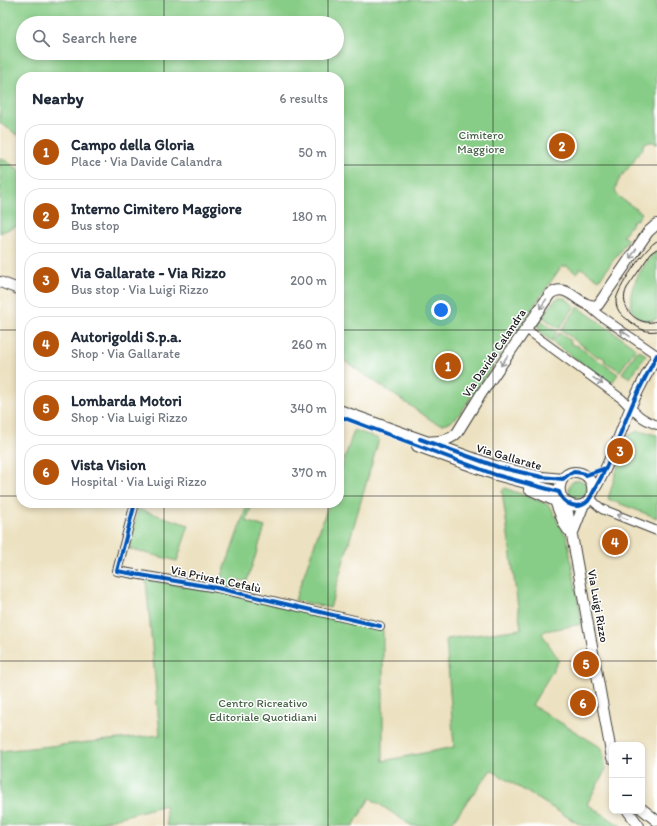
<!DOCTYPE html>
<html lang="en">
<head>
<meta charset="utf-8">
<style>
  :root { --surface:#fff; --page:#f6f6f7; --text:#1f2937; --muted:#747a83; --line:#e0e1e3; --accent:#b45309 }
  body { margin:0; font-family:Itim,sans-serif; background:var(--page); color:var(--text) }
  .controls { position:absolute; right:12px; bottom:12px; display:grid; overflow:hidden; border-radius:8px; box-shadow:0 2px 6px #0003 }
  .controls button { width:36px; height:36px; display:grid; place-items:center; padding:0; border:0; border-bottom:1px solid var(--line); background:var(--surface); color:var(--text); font:20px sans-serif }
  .you { position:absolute; left:441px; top:310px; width:14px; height:14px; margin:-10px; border:3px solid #fff; border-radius:50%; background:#1a73e8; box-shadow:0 0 0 6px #1a73e833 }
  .badge { display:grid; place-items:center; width:26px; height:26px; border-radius:50%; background:var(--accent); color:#fff; font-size:13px; font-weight:700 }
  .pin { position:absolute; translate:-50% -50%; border:2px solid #fff; box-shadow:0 1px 4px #0006 }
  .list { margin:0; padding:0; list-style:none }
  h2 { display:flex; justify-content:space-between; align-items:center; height:52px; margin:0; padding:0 16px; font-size:17px }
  h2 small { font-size:13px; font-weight:400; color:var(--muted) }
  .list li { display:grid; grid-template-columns:26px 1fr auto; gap:12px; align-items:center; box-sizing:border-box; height:56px; margin:0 8px 8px; padding:0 8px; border:1px solid var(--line); border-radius:16px }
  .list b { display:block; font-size:15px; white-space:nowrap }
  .list p { margin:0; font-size:13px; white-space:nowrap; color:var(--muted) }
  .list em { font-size:13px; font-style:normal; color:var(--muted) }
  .icon { flex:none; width:22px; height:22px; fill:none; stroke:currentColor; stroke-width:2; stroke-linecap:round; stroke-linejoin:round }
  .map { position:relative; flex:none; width:657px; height:826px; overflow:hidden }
  .search { position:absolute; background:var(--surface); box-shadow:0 2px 6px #0003; left:16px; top:16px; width:328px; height:44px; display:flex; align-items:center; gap:10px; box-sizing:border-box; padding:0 14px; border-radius:22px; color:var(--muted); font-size:15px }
  .panel { position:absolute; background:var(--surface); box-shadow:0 2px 6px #0003; left:16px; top:72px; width:328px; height:436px; border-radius:16px }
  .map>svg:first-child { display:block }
  .green { fill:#88cd87; stroke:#527452; fill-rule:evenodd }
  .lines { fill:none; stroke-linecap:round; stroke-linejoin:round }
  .minor-casing { stroke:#3b3a35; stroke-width:10 }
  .major-casing { stroke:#3b3a35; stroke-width:12 }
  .minor { stroke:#fff; stroke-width:8 }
  .major { stroke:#fff; stroke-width:10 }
  .tram { stroke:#1c1c1c; stroke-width:1 }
  .cycleway-casing { stroke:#fff; stroke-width:6 }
  .cycleway { stroke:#0057b8; stroke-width:4 }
  .oneway { stroke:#999 }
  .grid { fill:none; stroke:#1c1c1c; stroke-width:1; stroke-opacity:0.55 }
  .labels { text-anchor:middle; stroke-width:3; stroke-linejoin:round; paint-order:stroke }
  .park-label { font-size:12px; fill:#476347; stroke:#fff }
  .street-label { font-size:12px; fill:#1c1c1c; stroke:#fff }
</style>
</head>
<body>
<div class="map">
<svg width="657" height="826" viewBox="0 0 657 826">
  <rect width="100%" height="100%" fill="#fff"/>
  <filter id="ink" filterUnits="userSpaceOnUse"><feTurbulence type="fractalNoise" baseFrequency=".025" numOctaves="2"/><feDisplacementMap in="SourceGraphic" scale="8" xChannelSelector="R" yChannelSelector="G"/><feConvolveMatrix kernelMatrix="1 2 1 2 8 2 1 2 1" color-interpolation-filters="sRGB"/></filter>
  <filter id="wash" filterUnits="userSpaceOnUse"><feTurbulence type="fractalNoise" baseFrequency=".012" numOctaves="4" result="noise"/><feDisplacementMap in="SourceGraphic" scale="16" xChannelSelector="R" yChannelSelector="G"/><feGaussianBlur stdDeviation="0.9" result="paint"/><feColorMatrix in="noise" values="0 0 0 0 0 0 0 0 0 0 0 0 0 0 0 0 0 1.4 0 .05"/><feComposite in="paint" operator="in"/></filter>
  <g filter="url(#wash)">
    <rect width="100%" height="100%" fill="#ece1c0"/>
    <!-- green -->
    <path class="green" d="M0,0h657v145c-3,-5 -9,-3 -14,0v3l-9,11 1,1c-6,8 -28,28 -16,37 7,5 16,11 23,16l-5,7 -2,-1 -12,17 5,4 -29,40 -18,-12 -5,5 -9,-7 -6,1 -103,149c-16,14 -23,7 -37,-3l-82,-56v-280h-318v60l-21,-14zM23,23h314v30h-314z
      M0,157l21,14v53l-21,9z
      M657,251v68c-7,2 -15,2 -20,-3 -18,-17 6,-53 20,-65z
      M558,298h7l10,8 -16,23 -16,-12 11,-16z
      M578,307l58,41 -16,23 -16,-10 1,-2 -5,-3 -2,1 -37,-27z
      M541,320l16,12 -6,9 -10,-8 -3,-7z
      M559,333l12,8 -1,2 5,3 1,-1 42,29 -7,10 -59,-42z
      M638,350l8,5 -16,23 -8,-5z
      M354,430l25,9 -49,169 -35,-8 34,-97h10v-28z
      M638,431l19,4v83l-49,-19 19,-63z
      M569 489a9 9 0 1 1 18 0a9 9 0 1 1-18 0Z
      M505,488l42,16 6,7 5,12 9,14 15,87 -37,7 -3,3 17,26 -27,45 70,43 4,21 -19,35 34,22h-39l-91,-56 -42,56h-37l-42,-28 -17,28h-186l-2,-21 -78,21h-87v-75l160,-16 -14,-155 70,11 167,39v131l71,-14 -8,-108 75,-10 -19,-138z
      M248,503h5l-7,18 19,6 -18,54 -11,-1 -2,8 -15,-3z
      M138,509l51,16 -12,36 -48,-12z"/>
  </g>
  <g filter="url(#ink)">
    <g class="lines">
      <defs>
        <path id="minor" d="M586,304l13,11 58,40
          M526,329l96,70c13,13 17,19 35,26
          M590,497l5,6 7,6 55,22
          M135,503l-18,68 100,17 163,38"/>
        <path id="major" d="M0,282l21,8
          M339,410l159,57 44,10 21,2
          M426,442c11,-1 23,0 31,-9l24,-39 69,-100c18,-14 30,16 48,11l50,-73 9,-8
          M417,446l79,29 63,17
          M529,489l26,12 9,23 4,6
          M592,494c4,-25 -29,-30 -32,-8 -1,5 0,10 4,14 6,7 18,8 24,1 4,-5 6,-11 9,-16 14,-24 22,-50 33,-76 7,-18 18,-36 27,-54
          M566,502l46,256
          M572,535l12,-31
          M642,809l15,12
          M628,811l11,15"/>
      </defs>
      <!-- minor casing -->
      <use href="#minor" class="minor-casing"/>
      <!-- major casing -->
      <use href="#major" class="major-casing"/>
      <!-- minor -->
      <use href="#minor" class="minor"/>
      <!-- major -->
      <use href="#major" class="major"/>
      <!-- tram -->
      <path class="tram" d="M657,241c-11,5 -41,49 -41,60 0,11 8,16 16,22 8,6 14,10 25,8
        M657,249l-6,4 -24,35c-10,19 11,40 30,33"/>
      <defs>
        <path id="cycleway" d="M339,416l157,59 63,17c4,12 19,19 29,9 4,-5 6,-11 9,-16 14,-24 22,-50 33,-75 7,-18 18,-37 27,-55
          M420,439l78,28 44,10 21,2 6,-5 5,-2 8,1 4,2 20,-7
          M135,503l-18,68 100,17 163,38"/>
      </defs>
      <!-- cycleway casing -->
      <use href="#cycleway" class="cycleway-casing"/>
      <!-- cycleway -->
      <use href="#cycleway" class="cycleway"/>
    </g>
    <!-- one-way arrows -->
    <defs><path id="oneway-shaft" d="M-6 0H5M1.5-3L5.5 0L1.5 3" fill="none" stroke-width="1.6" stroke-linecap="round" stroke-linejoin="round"/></defs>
    <g class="oneway">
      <use href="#oneway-shaft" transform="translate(633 254) rotate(124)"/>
      <use href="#oneway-shaft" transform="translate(543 304) rotate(125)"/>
      <use href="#oneway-shaft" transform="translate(625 333) rotate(-145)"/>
      <use href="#oneway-shaft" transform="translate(504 361) rotate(124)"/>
      <use href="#oneway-shaft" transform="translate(598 381) rotate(35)"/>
      <use href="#oneway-shaft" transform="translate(622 517) rotate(-158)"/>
    </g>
  </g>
  <!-- grid -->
  <path class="grid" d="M164,0v23M328,0v23M493,0v826M164,53v24M328,53v24M0,165h21M339,165h318M0,330h21M339,330h318M0,496h21M339,496h318M164,503v323M328,503v323M0,661h657"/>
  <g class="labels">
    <!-- park labels -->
    <g class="park-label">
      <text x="481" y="139">Cimitero<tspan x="481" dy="14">Maggiore</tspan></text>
      <text x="263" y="707">Centro Ricreativo<tspan x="263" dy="14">Editoriale Quotidiani</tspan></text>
    </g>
    <!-- street labels -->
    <g class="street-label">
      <text transform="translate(494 353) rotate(-56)" y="4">Via Davide Calandra</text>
      <text transform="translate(509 457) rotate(16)" y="4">Via Gallarate</text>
      <text transform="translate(216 579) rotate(12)" y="4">Via Privata Cefalù</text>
      <text transform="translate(598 606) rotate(80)" y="4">Via Luigi Rizzo</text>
    </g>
  </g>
</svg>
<div class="controls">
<button>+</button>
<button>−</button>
</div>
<div class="you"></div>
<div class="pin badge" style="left:448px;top:366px">1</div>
<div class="pin badge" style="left:562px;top:146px">2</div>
<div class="pin badge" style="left:620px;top:451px">3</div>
<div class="pin badge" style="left:615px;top:542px">4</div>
<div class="pin badge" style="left:586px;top:664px">5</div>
<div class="pin badge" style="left:583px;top:703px">6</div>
<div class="search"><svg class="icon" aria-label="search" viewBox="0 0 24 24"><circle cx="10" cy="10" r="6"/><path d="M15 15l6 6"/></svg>Search here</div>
<section class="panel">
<h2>Nearby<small>6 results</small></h2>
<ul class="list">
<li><span class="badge">1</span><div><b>Campo della Gloria</b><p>Place · Via Davide Calandra</p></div><em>50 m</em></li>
<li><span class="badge">2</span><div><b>Interno Cimitero Maggiore</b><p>Bus stop</p></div><em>180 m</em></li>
<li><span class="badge">3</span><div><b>Via Gallarate - Via Rizzo</b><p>Bus stop · Via Luigi Rizzo</p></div><em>200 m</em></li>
<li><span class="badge">4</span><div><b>Autorigoldi S.p.a.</b><p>Shop · Via Gallarate</p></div><em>260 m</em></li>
<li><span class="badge">5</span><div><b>Lombarda Motori</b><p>Shop · Via Luigi Rizzo</p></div><em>340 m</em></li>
<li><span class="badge">6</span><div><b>Vista Vision</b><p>Hospital · Via Luigi Rizzo</p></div><em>370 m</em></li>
</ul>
</section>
</div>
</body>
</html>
